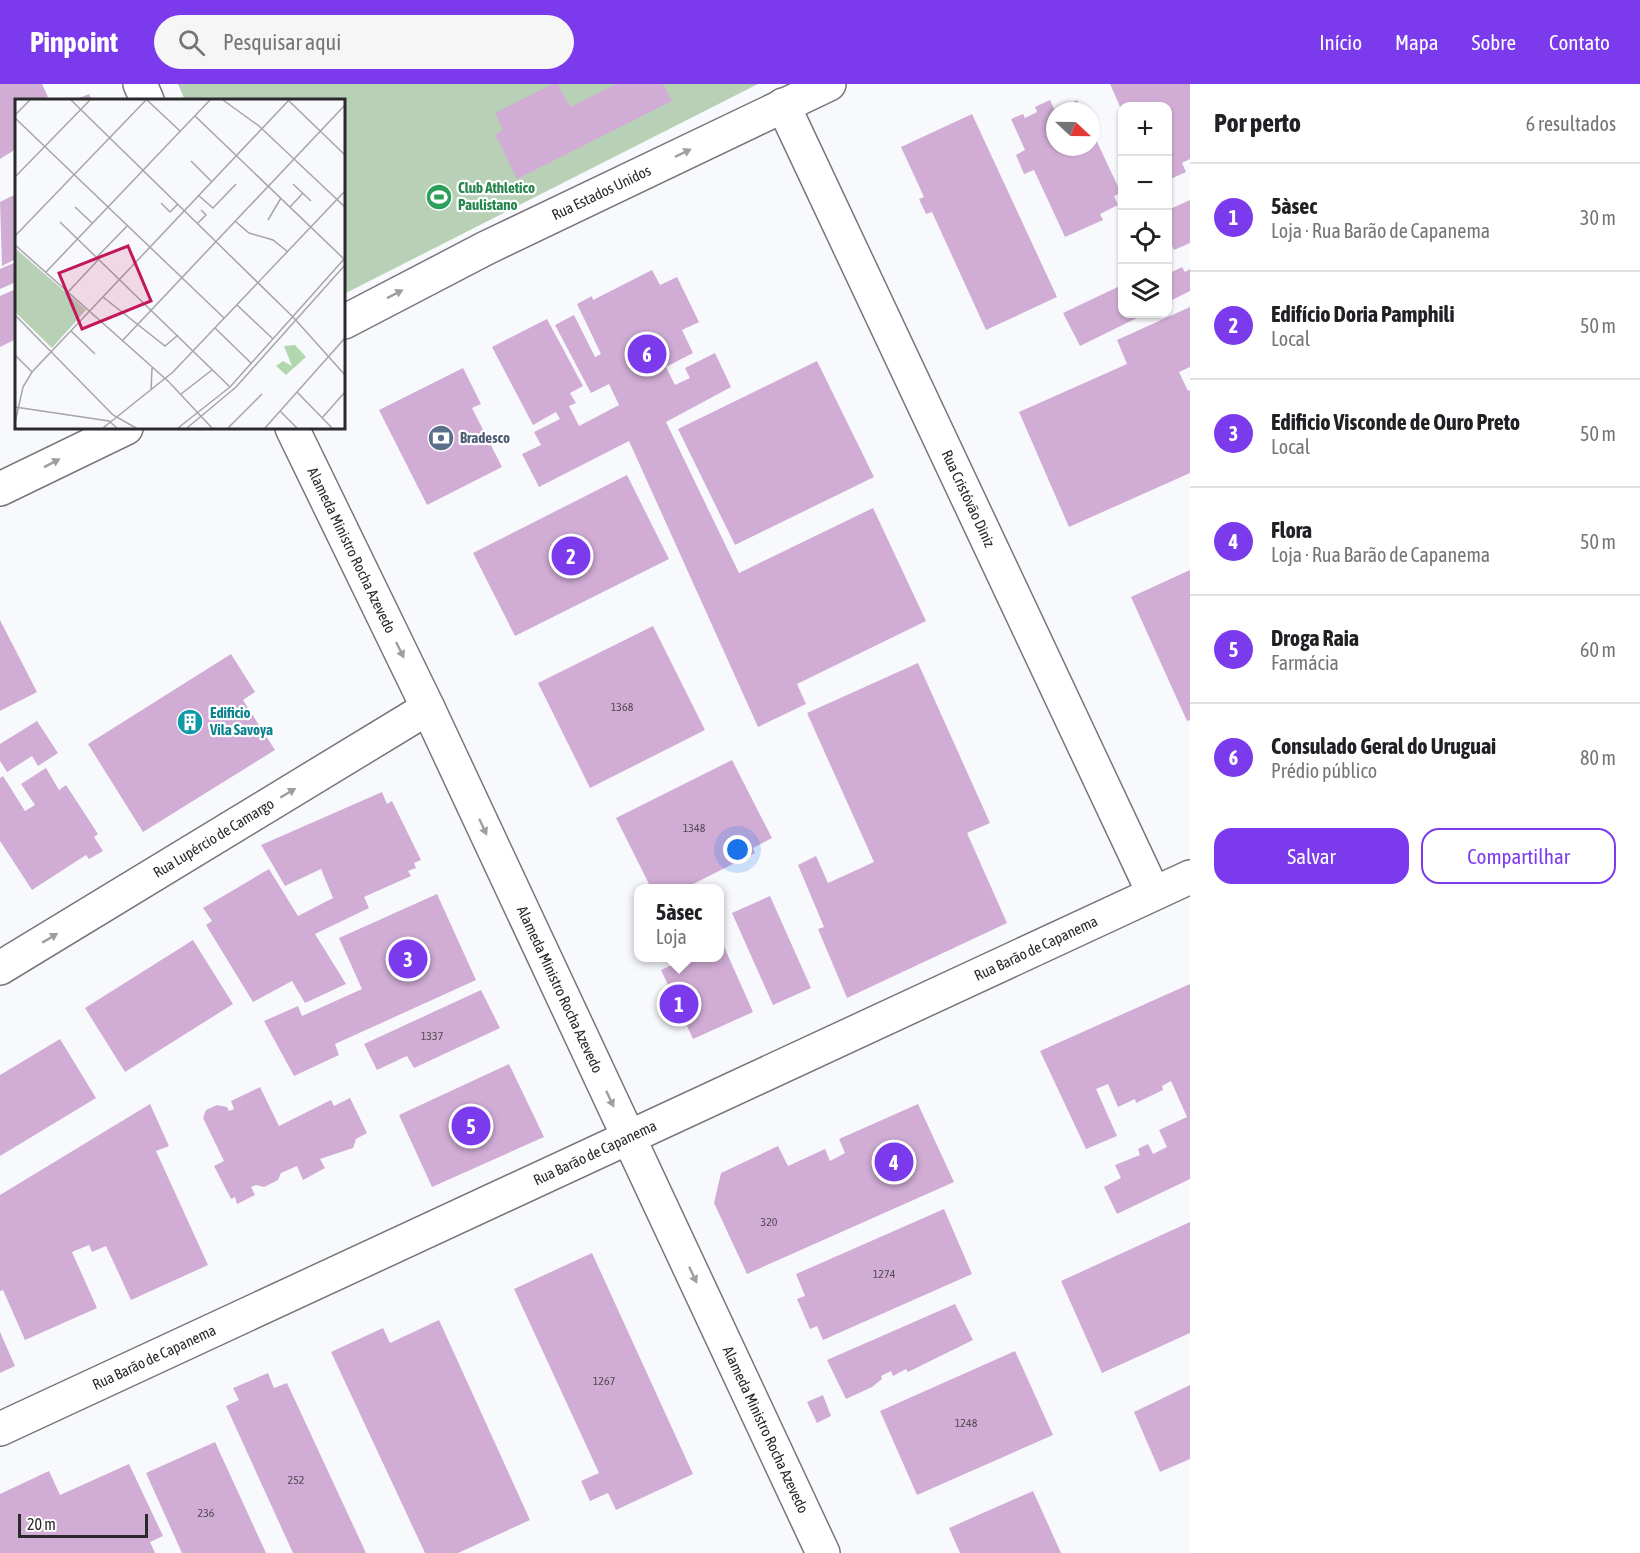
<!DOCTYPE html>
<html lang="pt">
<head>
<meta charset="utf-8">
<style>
  :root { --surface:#fff; --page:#f6f6f6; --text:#202124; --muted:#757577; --line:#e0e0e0; --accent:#7c3aed }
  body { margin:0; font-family:"Asap Condensed",sans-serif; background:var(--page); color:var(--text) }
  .controls { position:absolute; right:18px; top:18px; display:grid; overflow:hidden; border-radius:12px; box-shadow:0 2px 4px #0004 }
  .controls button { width:54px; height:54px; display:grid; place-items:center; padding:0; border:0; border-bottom:2px solid var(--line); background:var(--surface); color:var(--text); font:30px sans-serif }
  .compass { position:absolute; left:1046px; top:18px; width:54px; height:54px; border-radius:50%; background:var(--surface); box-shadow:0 2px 4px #0004; rotate:112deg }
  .scale { position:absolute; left:18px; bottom:15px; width:130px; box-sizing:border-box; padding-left:6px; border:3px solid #2a2a2c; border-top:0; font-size:16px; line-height:21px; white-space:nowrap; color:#2a2a2c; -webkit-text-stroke:4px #fff; paint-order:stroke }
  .you { position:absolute; left:738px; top:766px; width:21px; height:21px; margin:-15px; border:4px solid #fff; border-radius:50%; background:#1a73e8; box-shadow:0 0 0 9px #1a73e833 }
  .badge { display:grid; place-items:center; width:39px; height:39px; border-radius:50%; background:var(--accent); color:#fff; font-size:20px; font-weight:700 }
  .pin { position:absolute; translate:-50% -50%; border:3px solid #fff; box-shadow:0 2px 6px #0006 }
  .popup { position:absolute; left:634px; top:800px; width:90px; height:78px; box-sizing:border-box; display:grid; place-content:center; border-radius:12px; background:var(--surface); filter:drop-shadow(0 2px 4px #0005); font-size:20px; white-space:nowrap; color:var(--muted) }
  .popup b { font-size:22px; color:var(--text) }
  .popup::after { content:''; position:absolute; left:50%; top:100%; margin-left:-12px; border:12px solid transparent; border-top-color:var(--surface) }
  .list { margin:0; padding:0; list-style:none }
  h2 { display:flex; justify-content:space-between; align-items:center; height:78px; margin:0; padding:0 24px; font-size:26px }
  h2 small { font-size:20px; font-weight:400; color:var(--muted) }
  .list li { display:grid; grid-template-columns:39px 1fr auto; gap:18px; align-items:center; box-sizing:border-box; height:108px; padding:0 24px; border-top:2px solid var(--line) }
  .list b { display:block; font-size:22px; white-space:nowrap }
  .list p { margin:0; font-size:20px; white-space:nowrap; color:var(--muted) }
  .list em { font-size:20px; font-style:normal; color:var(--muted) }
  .actions { display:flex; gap:12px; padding:18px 24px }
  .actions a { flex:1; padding:14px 0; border:2px solid var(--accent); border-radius:18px; text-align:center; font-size:21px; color:var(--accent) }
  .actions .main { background:var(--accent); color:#fff }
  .icon { flex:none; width:33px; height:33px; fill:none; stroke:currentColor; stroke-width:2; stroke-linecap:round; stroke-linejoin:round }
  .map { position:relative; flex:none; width:1190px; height:1469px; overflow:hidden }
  header { display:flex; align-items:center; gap:36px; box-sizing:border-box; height:84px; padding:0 30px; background:var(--accent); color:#fff }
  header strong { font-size:28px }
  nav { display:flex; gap:33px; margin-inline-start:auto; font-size:21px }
  .search { width:420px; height:54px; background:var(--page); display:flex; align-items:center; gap:15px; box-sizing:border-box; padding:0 21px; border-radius:33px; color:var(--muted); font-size:22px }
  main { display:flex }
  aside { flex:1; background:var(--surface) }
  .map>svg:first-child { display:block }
  .green { fill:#b8d1b6 }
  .building { fill:#d1add5 }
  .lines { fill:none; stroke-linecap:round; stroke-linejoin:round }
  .minor-casing { stroke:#77777b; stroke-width:36 }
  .tertiary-casing { stroke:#77777b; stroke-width:36 }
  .secondary-casing { stroke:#77777b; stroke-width:36 }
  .minor { stroke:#fff; stroke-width:33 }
  .tertiary { stroke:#fff; stroke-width:33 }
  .secondary { stroke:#fff; stroke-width:33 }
  .oneway { fill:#9f9fa0 }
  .labels { text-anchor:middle; stroke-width:4.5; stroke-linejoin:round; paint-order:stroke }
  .number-label { font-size:12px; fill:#544b56 }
  .leisure-label { font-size:15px; font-weight:bold; fill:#27864d; stroke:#fff; text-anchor:start }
  .street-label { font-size:15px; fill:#2a2a2c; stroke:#fff }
  .service-label { font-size:15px; font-weight:bold; fill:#4e5e75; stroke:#fff; text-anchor:start }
  .culture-label { font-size:15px; font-weight:bold; fill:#0d838f; stroke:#fff; text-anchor:start }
  .inset-road { fill:none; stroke:#a6a6a9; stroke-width:1.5 }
  .view { fill:#c2185b; fill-opacity:0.15; stroke:#c2185b; stroke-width:3 }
  .inset-edge { fill:none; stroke:#2a2a2c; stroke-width:3 }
</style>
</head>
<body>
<header>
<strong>Pinpoint</strong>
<div class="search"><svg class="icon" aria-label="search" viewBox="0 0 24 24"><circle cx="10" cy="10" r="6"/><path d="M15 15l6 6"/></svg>Pesquisar aqui</div>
<nav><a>Início</a><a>Mapa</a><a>Sobre</a><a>Contato</a></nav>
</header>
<main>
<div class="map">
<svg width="1190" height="1469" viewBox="0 0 1190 1469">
  <rect width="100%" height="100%" fill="#f8f9fd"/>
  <!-- green -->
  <path class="green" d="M178,0h580l-414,210v-194h-159z"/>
  <!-- building -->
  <path class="building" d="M0,0h42l6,13 -7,3h-25v49l-16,10z
    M553,0h5l12,23 46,-23h47l9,17 -155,78 -22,-45 8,-4 -8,-17z
    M1110,0h80v75l-8,4 4,9 -18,8v-74h-46v5z
    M89,10l3,6h-18z
    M1050,16l5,11 22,-11 5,11h-27v36h36v-18l30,64 -7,3 4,9 -18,9 3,6 -38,17 -31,-67 -10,4 -8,-19 9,-5 -14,-31 12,-5 2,4 12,-6 -2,-5z
    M972,30l85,183 -71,33 -54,-118 -6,2 -7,-15 5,-2 -23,-50z
    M16,110v65l-14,7 -2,-64z
    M1190,116v43l-16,7 -6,-14v-26z
    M16,178v20l-16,7v-20z
    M1182,183l3,5 5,-3v22l-22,11v-28z
    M652,186l8,15 17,-8 22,45 -17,8 11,23 -27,14 9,18 15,-7 -5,-10 30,-15 16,34 -65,35 73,151 134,-65 53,113 -129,63 9,20 -48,23 -129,-286 -90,46 -17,-33 19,-9 -7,-13 26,-13 -4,-7 -23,13 -41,-78 55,-28 36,67 -13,7 6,10 -7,3 10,20 40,-21 -10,-21 -18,9 -36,-68 19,-10 21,42 6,-3 -24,-50 15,-8 1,4z
    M1122,201v29h23l-65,32 -17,-33z
    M16,205v50l-16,8v-51z
    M1190,223v60l-11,5 9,19 2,-1v83l-121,54 -50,-115 108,-48 -10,-24z
    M817,277l57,116 -139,68 -57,-116z
    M463,284l18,36 -9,4 30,59 -75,38 -48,-95z
    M627,391l42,84 -154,77 -42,-83z
    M1190,486v150l-3,1 -56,-124z
    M0,536l37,72 -37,19z
    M653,542l52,104 -115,58 -52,-105z
    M231,570l24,38 -12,8 32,50 -132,82 -55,-88z
    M918,579l72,160 -23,10 40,90 -160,75 -29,-69 6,-2 -26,-62 18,-9 12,27 46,-21 -67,-149z
    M37,637l21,32 -20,13 -6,-10 -25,16 -7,-11v-17z
    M732,676l40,78 -19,10 2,5 -70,35 -3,-3 -6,3h-25l-35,-70z
    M46,684l13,22 7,-5 32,49 -4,3 9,14 -14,8 -3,-4 -54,35 -32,-49v-63l3,-2 22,35 10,-6 -14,-21z
    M382,708l5,12 5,-3 29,59 -7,3 2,5 -8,3 3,5 -47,21 5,11 -54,26 31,50 -41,19 -13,-22 -39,21 -47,-77 6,-4 -9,-13 66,-39 29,47 35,-18 -12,-29 -36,17 -24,-41z
    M437,810l39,86 -141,64 4,11 -45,21 -30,-55 34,-15 4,10 60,-27 -23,-51z
    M770,812l41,92 -38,17 -41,-92z
    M193,856l40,64 -108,68 -40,-64z
    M722,858l31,70 -60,27 -32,-69 27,-12h32z
    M1190,900v195l-73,35 -13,-27 17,-9 -6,-13 25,-10 -2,-6 10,-5 5,10 14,-7 -8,-17 28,-13 -16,-36 -9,5 1,4 -27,13 -1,-4 -17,8 -10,-23 -12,5 21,47 -31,13 -46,-98z
    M481,906l19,38 -86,40 -7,-12 -30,14 -13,-26z
    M60,955l36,59 -96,58v-81z
    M509,980l35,73 -112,50 -33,-72z
    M260,1003l19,39 52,-26 3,6 16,-8 17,35 -11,6 -3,9 -33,11 5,9 -22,12 -6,-14 -16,7 -3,7 -14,7 -8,-2 -5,2 4,8 -18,9 -2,-7 -4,2 -17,-33 10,-5 -21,-43 3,-8 11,-5 10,2 2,4 5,-2 -3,-8z
    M150,1020l19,42 -13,5 52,114 -77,35 -25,-54 -14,6 -3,-7 -17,7 25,56 -72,32 -22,-50 -3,1v-96z
    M918,1020l36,78 -207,92 -33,-71 7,-30 57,-27 10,20 37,-17 5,12 15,-8 -6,-14z
    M944,1125l28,65 -149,66 -6,-14 -7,3 -13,-30 8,-3 -9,-22z
    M1190,1138v111l-88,40 -41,-92z
    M592,1169l101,221 -77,36 -8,-17 -18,8 -9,-20 18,-8 -85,-184z
    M955,1220l18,36 -65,32 -2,-3 -13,7 -2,-5 -10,5 1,3 -10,8 -26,12 -19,-39z
    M439,1236l91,200 -72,33h-33l-94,-201 52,-24 7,15z
    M0,1248l15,34 -15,7z
    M1015,1267l38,84 -136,60 -37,-84z
    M268,1289l6,15 13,-5 79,170h-73l-67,-147 13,-6 -6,-12z
    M1190,1301v74l-30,13 -26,-60z
    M823,1311l8,21 -14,7 -10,-21z
    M215,1358l51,111h-84l-36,-80z
    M129,1380l34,72 -13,6 5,11h-155v-59l49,-23 11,24z
    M1033,1407l28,62h-101l-11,-25z"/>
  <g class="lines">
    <defs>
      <g id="minor">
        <path id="s1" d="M783,21l370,787"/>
        <path id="s2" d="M292,344l136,280 395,845"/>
        <path id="s3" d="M0,884l428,-260"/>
        <path id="s4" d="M0,1345l1190,-552"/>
      </g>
      <path id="tertiary" d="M140,0l7,16"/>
      <g id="secondary">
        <path id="s5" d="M344,238l142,-74 343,-164"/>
        <path d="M0,405l126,-61"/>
      </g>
    </defs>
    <!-- minor casing -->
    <use href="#minor" class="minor-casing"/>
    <!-- tertiary casing -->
    <use href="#tertiary" class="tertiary-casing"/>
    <!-- secondary casing -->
    <use href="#secondary" class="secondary-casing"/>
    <!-- minor -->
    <use href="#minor" class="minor"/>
    <!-- tertiary -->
    <use href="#tertiary" class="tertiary"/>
    <!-- secondary -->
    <use href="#secondary" class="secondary"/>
  </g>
  <!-- one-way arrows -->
  <defs><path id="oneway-solid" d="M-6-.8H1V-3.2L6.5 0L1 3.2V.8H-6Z" transform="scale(1.5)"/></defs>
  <g class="oneway">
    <use href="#oneway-solid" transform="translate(683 69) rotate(-26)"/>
    <use href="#oneway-solid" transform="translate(395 210) rotate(-27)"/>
    <use href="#oneway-solid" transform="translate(52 379) rotate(-27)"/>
    <use href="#oneway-solid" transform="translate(400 566) rotate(64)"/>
    <use href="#oneway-solid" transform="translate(288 709) rotate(-31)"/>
    <use href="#oneway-solid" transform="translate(483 743) rotate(65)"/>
    <use href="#oneway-solid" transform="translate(50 854) rotate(-31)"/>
    <use href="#oneway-solid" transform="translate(610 1015) rotate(65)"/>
    <use href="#oneway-solid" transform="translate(693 1191) rotate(65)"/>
  </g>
  <!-- icons -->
  <defs>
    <symbol id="stadium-disc" viewBox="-11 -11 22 22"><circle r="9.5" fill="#2e9e5b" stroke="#fff"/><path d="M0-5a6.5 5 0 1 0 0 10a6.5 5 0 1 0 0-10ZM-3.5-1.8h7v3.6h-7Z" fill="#fff"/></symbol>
    <symbol id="bank-disc" viewBox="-11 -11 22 22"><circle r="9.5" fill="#5c6f8a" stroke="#fff"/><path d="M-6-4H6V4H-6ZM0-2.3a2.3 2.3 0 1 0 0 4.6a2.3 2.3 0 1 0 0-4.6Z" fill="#fff"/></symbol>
    <symbol id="building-disc" viewBox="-11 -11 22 22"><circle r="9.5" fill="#0f9aa8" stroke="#fff"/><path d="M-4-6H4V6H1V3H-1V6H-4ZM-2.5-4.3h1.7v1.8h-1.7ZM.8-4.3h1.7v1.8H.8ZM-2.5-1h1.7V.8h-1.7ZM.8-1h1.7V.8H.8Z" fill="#fff"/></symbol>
  </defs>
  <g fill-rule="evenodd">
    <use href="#stadium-disc" x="424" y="98" width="30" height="30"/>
    <use href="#bank-disc" x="426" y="339" width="30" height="30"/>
    <use href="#building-disc" x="175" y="623" width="30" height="30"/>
  </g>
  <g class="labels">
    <!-- number labels -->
    <g class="number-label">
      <text x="622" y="627">1368</text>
      <text x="694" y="748">1348</text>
      <text x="432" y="956">1337</text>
      <text x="769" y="1142">320</text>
      <text x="884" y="1194">1274</text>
      <text x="604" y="1301">1267</text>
      <text x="966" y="1343">1248</text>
      <text x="296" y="1400">252</text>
      <text x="206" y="1433">236</text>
    </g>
    <!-- leisure labels -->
    <g class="leisure-label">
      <text x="458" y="109">Club Athletico<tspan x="458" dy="17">Paulistano</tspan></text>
    </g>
    <!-- street labels -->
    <g class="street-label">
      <text dy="5" stroke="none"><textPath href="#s5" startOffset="288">Rua Estados Unidos</textPath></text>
      <text dy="5" stroke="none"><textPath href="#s1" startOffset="435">Rua Cristóvão Diniz</textPath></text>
      <text dy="5" stroke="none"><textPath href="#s2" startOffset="136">Alameda Ministro Rocha Azevedo</textPath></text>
      <text dy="5" stroke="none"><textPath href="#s3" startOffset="250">Rua Lupércio de Camargo</textPath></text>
      <text dy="5" stroke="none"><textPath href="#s4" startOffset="1142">Rua Barão de Capanema</textPath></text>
      <text dy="5" stroke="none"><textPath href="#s2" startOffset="622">Alameda Ministro Rocha Azevedo</textPath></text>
      <text dy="5" stroke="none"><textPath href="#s4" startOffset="656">Rua Barão de Capanema</textPath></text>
      <text dy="5" stroke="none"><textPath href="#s4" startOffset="170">Rua Barão de Capanema</textPath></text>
      <text dy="5" stroke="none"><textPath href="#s2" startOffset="1108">Alameda Ministro Rocha Azevedo</textPath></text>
    </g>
    <!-- service labels -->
    <g class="service-label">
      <text x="460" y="359">Bradesco</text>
    </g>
    <!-- culture labels -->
    <g class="culture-label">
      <text x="210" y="634">Edificio<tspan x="210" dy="17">Vila Savoya</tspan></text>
    </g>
  </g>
  <!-- overview -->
  <g transform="translate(15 15)">
    <rect width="330" height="330" fill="#f8f9fd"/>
    <path d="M0,149l71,62 -34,38 -37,-36z" fill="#b8d1b6"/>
    <path d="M280,246l11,12 -20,18 -10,-9 7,-5 9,5 -8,-20z" fill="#b2d7ae"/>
    <path class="inset-road" d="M56,1l222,217 52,58M132,1l33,31M208,1l36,26 86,81M273,1l57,55M0,16l15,-15M180,17l149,143M0,19l209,200M176,62l20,20M0,78l75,-77M278,85l18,17M183,96l15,13 23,-24M146,104l9,9 8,-8M60,108l17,16M275,108l13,-14M253,121l13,-22M220,122l14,12 24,7 15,12M45,123l170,165M183,124l8,-8 -5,-5M0,137l131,-136M0,146l154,137 43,46M81,159l32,-33M31,173l164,-172M53,193l30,-32M88,198l62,49 13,-11M222,206l36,34M0,216l98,100 23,13M200,229l36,35M56,232l24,23M108,241l222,-235M0,256l17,17M136,291l1,-22M282,293l35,36M166,295l31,-24M0,308l94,14 8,7M265,312l17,17M307,319l23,-26M0,324l8,-36 9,-15 257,-272M88,329l70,-56 172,-181M163,329l52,-41 115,-129M172,329l49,-41 109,-122M213,329l34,-34M250,329l80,-90"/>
    <path class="view" d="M113,147l23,55 -69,28 -23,-56z"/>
    <rect width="330" height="330" class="inset-edge"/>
  </g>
</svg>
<div class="controls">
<button>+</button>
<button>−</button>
<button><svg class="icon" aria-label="locate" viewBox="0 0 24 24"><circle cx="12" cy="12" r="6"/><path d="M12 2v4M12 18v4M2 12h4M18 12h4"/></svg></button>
<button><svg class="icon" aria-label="layers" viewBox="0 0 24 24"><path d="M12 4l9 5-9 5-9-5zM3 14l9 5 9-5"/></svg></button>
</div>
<svg class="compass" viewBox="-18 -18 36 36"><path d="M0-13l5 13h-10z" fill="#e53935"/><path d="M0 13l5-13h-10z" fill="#757577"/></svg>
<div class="scale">20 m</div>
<div class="you"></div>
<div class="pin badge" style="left:679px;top:920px">1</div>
<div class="popup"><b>5àsec</b>Loja</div>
<div class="pin badge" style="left:571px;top:472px">2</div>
<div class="pin badge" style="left:408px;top:875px">3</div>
<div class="pin badge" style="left:894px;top:1078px">4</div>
<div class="pin badge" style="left:471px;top:1042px">5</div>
<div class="pin badge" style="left:647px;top:270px">6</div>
</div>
<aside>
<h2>Por perto<small>6 resultados</small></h2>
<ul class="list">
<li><span class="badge">1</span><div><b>5àsec</b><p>Loja · Rua Barão de Capanema</p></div><em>30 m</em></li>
<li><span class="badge">2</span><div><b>Edifício Doria Pamphili</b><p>Local</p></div><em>50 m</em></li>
<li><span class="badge">3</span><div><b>Edificio Visconde de Ouro Preto</b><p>Local</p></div><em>50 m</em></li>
<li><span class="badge">4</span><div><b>Flora</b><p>Loja · Rua Barão de Capanema</p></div><em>50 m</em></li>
<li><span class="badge">5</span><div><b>Droga Raia</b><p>Farmácia</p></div><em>60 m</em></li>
<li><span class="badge">6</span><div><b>Consulado Geral do Uruguai</b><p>Prédio público</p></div><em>80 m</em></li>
</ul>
<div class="actions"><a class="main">Salvar</a><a>Compartilhar</a></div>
</aside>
</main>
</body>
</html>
